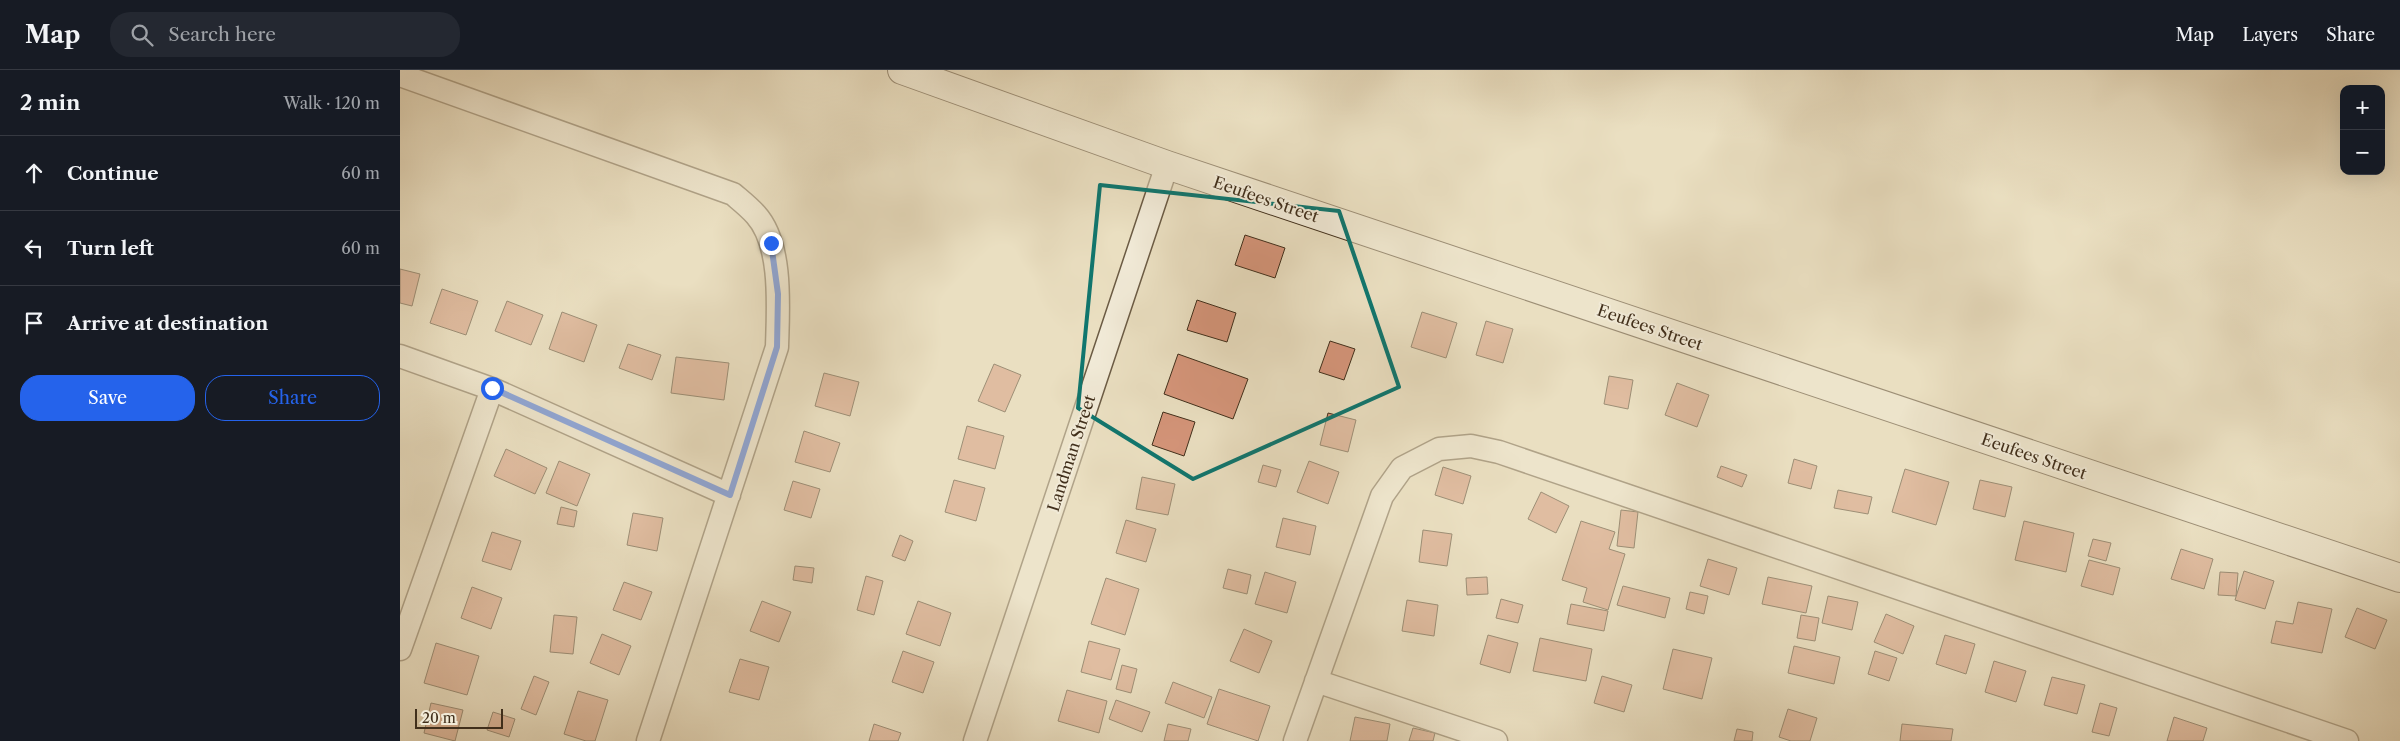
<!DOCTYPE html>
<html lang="en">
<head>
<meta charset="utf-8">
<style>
  :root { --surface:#171b24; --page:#242831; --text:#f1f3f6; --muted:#9ea1a6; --line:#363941; --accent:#2563eb }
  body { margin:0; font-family:"Libre Caslon Text",serif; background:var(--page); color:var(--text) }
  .controls { position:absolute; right:15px; top:15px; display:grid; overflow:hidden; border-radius:10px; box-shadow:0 5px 20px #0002 }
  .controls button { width:45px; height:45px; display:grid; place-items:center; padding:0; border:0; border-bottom:1px solid var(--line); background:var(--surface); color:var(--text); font:25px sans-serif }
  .scale { position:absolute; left:15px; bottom:12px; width:88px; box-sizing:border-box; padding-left:5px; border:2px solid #412f1b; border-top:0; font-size:14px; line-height:18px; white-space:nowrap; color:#412f1b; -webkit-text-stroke:4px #f1ead7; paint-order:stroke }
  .stop { position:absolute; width:15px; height:15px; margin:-11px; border:4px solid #2563eb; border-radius:50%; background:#fff }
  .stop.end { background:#2563eb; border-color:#fff; box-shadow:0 1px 5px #0008 }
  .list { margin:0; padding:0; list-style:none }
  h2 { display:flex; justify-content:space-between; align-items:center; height:65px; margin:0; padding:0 20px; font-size:21px }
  h2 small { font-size:16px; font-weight:400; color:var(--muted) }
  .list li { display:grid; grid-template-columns:32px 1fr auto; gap:15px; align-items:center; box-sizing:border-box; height:75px; padding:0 20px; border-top:1px solid var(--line) }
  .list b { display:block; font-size:19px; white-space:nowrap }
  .list em { font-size:16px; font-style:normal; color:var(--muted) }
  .actions { display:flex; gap:10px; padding:15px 20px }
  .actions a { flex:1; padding:11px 0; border:1px solid var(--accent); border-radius:20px; text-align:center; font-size:18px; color:var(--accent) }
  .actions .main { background:var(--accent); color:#fff }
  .icon { flex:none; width:28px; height:28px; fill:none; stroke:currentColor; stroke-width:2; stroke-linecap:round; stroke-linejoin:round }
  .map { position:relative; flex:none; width:2000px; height:671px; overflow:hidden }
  header { display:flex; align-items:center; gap:30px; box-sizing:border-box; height:70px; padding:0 25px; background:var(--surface); border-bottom:1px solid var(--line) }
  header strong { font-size:24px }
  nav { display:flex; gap:28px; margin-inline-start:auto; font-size:18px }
  .search { width:350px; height:45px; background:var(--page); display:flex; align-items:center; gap:12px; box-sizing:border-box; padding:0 18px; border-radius:20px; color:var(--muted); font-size:19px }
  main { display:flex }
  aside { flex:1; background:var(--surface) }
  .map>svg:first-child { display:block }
  .building { fill:#d5957a; stroke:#412f1b }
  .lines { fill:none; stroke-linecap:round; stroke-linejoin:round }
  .street-casing { stroke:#6b5b44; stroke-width:25 }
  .secondary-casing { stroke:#412f1b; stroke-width:30 }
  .street { stroke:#f1ead7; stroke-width:22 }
  .secondary { stroke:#f1ead7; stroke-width:28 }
  .route { stroke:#2563eb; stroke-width:6 }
  .marked { fill:none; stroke:#0f766e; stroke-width:4; stroke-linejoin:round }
  .labels { text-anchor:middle; stroke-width:4; stroke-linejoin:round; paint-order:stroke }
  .street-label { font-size:16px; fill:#412f1b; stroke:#f1ead7 }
</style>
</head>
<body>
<header>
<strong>Map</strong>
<div class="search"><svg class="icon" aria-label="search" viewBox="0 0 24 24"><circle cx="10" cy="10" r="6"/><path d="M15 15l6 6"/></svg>Search here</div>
<nav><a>Map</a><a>Layers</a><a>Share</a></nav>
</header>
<main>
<aside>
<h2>2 min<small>Walk · 120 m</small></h2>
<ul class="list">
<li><svg class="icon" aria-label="ahead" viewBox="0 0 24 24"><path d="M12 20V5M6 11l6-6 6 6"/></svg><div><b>Continue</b></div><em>60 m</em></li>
<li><svg class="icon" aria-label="left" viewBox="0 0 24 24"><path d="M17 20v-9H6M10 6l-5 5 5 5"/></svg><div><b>Turn left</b></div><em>60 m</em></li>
<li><svg class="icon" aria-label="arrive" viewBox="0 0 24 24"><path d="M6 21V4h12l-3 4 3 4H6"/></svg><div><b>Arrive at destination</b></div></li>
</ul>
<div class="actions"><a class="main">Save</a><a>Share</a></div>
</aside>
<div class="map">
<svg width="2000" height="671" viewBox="0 0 2000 671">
  <rect width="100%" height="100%" fill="#eadfc1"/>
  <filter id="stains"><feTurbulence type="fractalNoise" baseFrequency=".004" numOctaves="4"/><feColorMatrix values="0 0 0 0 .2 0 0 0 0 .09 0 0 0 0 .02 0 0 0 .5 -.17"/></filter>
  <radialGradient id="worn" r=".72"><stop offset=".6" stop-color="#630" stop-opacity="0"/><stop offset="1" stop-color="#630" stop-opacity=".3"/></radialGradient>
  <!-- building -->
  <path class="building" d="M845,165l40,13 -10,30 -40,-13z
    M0,199l20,5 -8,32 -12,-3z
    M42,219l36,12 -12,34 -36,-12z
    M797,230l39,13 -9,29 -40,-12z
    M107,231l36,14 -12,30 -36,-14z
    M162,242l35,13 -13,37 -35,-13z
    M1022,242l35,11 -11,35 -35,-11z
    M1086,251l27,8 -10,34 -27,-8z
    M930,271l25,8 -11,31 -25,-8z
    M228,274l33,11 -9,25 -33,-12z
    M778,284l70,25 -15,40 -69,-25z
    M276,287l53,6 -5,37 -53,-7z
    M594,294l27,11 -16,37 -27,-11z
    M424,303l35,9 -9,34 -35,-10z
    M1209,306l24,4 -5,29 -24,-5z
    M1277,313l32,12 -12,32 -32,-12z
    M763,342l32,10 -11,34 -32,-11z
    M928,343l28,7 -8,32 -28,-7z
    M567,356l37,10 -9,33 -37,-10z
    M404,361l36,12 -10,29 -35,-10z
    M106,379l41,19 -12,26 -41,-18z
    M1394,389l23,7 -6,23 -23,-6z
    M159,391l31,13 -13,32 -31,-13z
    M909,391l30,11 -11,32 -31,-12z
    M863,395l18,5 -5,17 -18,-5z
    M1321,396l26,9 -5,12 -25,-10z
    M1043,397l28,9 -8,28 -28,-9z
    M1505,399l44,13 -13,43 -44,-13z
    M742,407l33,7 -7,31 -32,-6z
    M554,410l31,8 -9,33 -31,-9z
    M1580,410l32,7 -7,30 -32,-8z
    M393,411l27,8 -9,29 -27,-8z
    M1438,420l34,7 -4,17 -34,-6z
    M1141,422l28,14 -13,27 -28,-14z
    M161,437l16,4 -3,16 -17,-3z
    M1221,440l17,2 -4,36 -17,-2z
    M233,443l30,5 -6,33 -30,-6z
    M883,448l33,8 -6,29 -34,-8z
    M726,450l30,9 -10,33 -30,-9z
    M1181,451l34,11 -6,17 16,5 -17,56 -25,-8 4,-14 -25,-8z
    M1624,451l50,12 -8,39 -51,-12z
    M1023,460l29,4 -5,32 -28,-4z
    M92,462l29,9 -10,29 -29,-9z
    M500,465l13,6 -8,20 -13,-5z
    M1693,469l18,4 -5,18 -18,-5z
    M1781,479l32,10 -9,30 -33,-10z
    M1308,489l29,9 -8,27 -29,-9z
    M1689,490l31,8 -7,27 -32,-9z
    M395,496l19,2 -2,15 -19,-3z
    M828,499l23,6 -4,19 -24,-6z
    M1844,501l30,10 -9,28 -30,-9z
    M865,502l31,10 -9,31 -32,-9z
    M1820,502l18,1 -2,23 -18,-1z
    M466,506l17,5 -9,34 -17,-5z
    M1087,507l1,17 -21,1 -1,-17z
    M1368,507l44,9 -6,27 -44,-9z
    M706,508l33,11 -14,46 -34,-11z
    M224,512l28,10 -11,28 -28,-10z
    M1223,516l47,12 -5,20 -48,-13z
    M72,517l30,11 -11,31 -30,-11z
    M1290,522l18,4 -4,18 -18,-5z
    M1428,526l30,6 -6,28 -30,-7z
    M1101,529l22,6 -5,18 -22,-5z
    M1007,530l31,5 -4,31 -32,-5z
    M362,531l29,11 -12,30 -29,-11z
    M518,531l33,12 -11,33 -34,-12z
    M1898,532l34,7 -10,44 -51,-10 5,-22 17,3z
    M1171,534l37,7 -4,20 -37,-7z
    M1957,538l30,12 -12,29 -30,-12z
    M1486,544l28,12 -11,28 -29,-12z
    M154,545l23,2 -4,37 -23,-2z
    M1401,545l18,3 -4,23 -18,-3z
    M844,559l28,12 -13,32 -29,-12z
    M202,564l29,12 -12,29 -29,-12z
    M1088,565l30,8 -8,30 -30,-9z
    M1545,565l30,9 -9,30 -30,-10z
    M1140,568l52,11 -6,32 -53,-10z
    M689,571l31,8 -9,31 -30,-8z
    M36,573l43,13 -12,39 -43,-12z
    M1394,576l46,11 -6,27 -46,-11z
    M1273,579l39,9 -10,41 -39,-10z
    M503,581l31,11 -11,31 -31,-11z
    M1475,581l22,7 -8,23 -21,-7z
    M340,589l29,8 -10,33 -30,-8z
    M1594,591l32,10 -10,31 -31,-10z
    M722,595l15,4 -6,24 -15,-4z
    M134,606l15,6 -13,33 -15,-6z
    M1202,606l30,9 -8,27 -30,-9z
    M1652,607l33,8 -8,29 -33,-9z
    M773,612l39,15 -8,21 -39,-15z
    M819,619l51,17 -12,35 -51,-17z
    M667,620l40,11 -8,32 -41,-12z
    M178,621l30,9 -13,41h-9l-22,-7z
    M716,630l34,12 -8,20 -33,-13z
    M31,633l32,7 -8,31 -31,-8z
    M1700,633l17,5 -8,28 -17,-4z
    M1388,639l29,9 -7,23h-19l-12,-4z
    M93,642l22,7 -6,18 -22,-7z
    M955,647l35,7 -3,17h-37z
    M1774,647l33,11 -4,13h-36z
    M474,654l27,9 -3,8h-29z
    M768,654l23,5 -3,12h-24z
    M1502,654l51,5 -2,12h-51z
    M1013,658l22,5 -2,8h-24z
    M1337,659l16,3 -1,9h-18z"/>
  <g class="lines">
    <defs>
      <path id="street" d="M0,5l333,119c7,6 16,13 23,21 27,30 22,94 21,132l-129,394
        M0,286l92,33 237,106
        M0,579l92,-260
        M916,611l180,60
        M575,671l192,-576
        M895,671l87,-245 20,-28 37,-19 32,-3 28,6 848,289"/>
      <path id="secondary" d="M502,0l265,95 1233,413"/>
    </defs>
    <!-- street casing -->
    <use href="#street" class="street-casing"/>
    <!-- secondary casing -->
    <use href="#secondary" class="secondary-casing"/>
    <!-- street -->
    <use href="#street" class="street"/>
    <!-- secondary -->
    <use href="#secondary" class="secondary"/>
  </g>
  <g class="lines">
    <!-- route -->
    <path class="route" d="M92,318l238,107 47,-148 1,-53 -7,-51"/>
  </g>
  <!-- marked area -->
  <path d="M0 0H2000V671H0ZM700,115l239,26 60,176 -206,92 -115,-71z" fill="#eadfc1" fill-opacity=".55" fill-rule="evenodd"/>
  <path class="marked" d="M700,115l239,26 60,176 -206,92 -115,-71z"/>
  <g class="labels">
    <!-- street labels -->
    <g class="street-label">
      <text transform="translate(866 129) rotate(19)" y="6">Eeufees Street</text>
      <text transform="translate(1250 257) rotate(19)" y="6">Eeufees Street</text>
      <text transform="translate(671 383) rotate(-72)" y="6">Landman Street</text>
      <text transform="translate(1634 386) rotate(19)" y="6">Eeufees Street</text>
    </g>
  </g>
  <rect width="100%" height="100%" filter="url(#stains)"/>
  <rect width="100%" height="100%" fill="url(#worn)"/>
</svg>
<div class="controls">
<button>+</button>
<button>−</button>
</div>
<div class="scale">20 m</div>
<div class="stop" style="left:92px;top:318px"></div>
<div class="stop end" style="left:371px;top:173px"></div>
</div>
</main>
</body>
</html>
